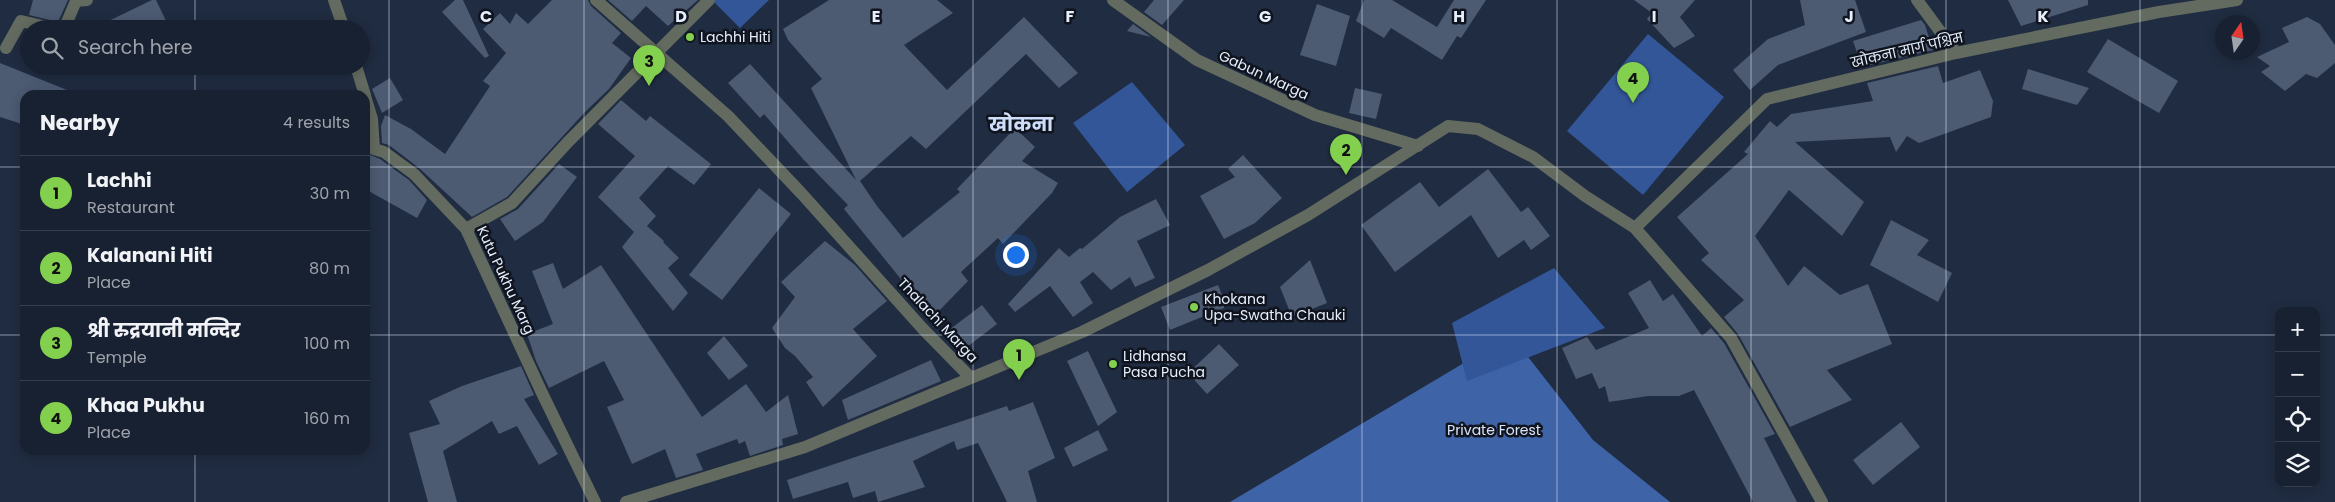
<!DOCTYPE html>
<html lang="en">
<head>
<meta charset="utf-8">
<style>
  :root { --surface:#182131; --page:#252e3d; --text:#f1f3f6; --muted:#9fa3ab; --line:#363e4d; --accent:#83d04f }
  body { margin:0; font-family:Poppins,"Noto Sans Devanagari",sans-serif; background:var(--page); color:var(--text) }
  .controls { position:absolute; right:15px; bottom:15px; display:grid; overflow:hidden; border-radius:10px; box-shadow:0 2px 12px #0003 }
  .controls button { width:45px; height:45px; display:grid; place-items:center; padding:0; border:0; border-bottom:1px solid var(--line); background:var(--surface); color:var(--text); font:25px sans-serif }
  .compass { position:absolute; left:2215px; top:15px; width:45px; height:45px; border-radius:50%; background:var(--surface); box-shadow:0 2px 12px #0003; rotate:13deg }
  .you { position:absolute; left:1015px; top:254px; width:18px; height:18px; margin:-12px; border:4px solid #fff; border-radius:50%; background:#1a73e8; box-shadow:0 0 0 8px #1a73e833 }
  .badge { display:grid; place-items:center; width:32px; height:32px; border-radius:50%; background:var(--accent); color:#111; font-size:16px; font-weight:700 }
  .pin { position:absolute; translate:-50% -41px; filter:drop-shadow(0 1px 2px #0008) }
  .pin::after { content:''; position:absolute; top:26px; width:18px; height:15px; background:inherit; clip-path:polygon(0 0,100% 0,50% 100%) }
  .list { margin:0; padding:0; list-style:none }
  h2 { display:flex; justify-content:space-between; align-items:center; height:65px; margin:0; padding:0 20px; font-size:21px }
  h2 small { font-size:16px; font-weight:400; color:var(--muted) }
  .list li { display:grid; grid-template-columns:32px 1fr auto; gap:15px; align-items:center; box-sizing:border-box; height:75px; padding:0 20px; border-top:1px solid var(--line) }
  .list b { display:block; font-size:19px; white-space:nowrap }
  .list p { margin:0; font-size:16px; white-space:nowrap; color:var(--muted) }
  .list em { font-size:16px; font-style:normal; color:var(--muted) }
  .icon { flex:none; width:28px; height:28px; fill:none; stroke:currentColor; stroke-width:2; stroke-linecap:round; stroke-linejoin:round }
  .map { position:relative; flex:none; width:2335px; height:502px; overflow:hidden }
  .search { position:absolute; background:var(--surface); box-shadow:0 2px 12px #0003; left:20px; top:20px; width:350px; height:55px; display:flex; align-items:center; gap:12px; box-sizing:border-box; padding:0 18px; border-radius:28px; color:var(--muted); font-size:19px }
  .panel { position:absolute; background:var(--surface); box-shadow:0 2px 12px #0003; left:20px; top:90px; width:350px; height:365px; border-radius:15px }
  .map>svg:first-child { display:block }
  .forest { fill:#3e63a7 }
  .water { fill:#325698 }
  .building { fill:#4c5a72 }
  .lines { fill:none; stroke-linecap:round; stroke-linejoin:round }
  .minor { stroke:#636a5f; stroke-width:12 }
  .grid { fill:none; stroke:#e6effd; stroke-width:1; stroke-opacity:0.55 }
  .poi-dot { fill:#83d04f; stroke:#0f141e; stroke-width:2 }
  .labels { text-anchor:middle; stroke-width:5; stroke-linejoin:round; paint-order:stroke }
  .poi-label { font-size:14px; fill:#e6effd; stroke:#0f141e; text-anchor:start }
  .street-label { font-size:14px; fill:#e6effd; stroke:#0f141e }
  .park-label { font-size:14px; fill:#d9e4f8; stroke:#0f141e }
  .district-label { font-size:19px; font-weight:bold; fill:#cdddfa; stroke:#0f141e }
  .grid-label { font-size:16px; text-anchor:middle; font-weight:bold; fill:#e6effd; stroke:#0f141e; stroke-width:5; stroke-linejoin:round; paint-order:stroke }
</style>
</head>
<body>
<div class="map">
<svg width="2335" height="502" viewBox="0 0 2335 502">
  <rect width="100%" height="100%" fill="#202c41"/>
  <!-- forest -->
  <path class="forest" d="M1511,335l82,105 77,62h-440z"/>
  <!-- water -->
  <path class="water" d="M712,0h57l-29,28z
    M1648,34l76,63 -81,98 -76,-64z
    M1132,82l53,63 -58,47 -54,-69z
    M1554,268l51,60 -138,53 -15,-58z"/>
  <!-- building -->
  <path class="building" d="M33,0h35l-10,22 -29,-7z
    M152,0h4l14,29h-78z
    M455,0h8l26,56 -4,2 -43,-46z
    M552,0h36l3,6 30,27 -9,10 19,15 -22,31 -25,24 -77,84 -35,20 -53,-49 -30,-23 -7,-2 -1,-17 4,-11 26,14 34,25 45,-68 -7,-5 23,-28 -23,-24 17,-16 10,11 6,-11 12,11z
    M608,0h90l-30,26 -22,-20 -14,15z
    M829,0h108l16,13 -49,32 43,45 77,-73 54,56 -19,15 -33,-34 -100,95 -15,-13 -51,45 17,25 26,32 57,-46 -3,-3 58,-61 20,19 -13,14 36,22 -6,10 -49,51 -5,-6 -37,34 7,9 -32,33 -5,-8 -5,4 -82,-101 4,-4 -45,-46 -39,-45 -4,4 -32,-35 22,-19 106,116 -45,-92 11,-9 -34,-39 -5,-11z
    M1154,0h30l-22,25 -18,-13z
    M1364,0h28l45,27 17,-27h32l-25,38 -4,-2 -15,24 -51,-32 -7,10 -28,-17z
    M1634,0h61l-15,17 15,19 -21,12 -27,-29 5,-6z
    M1800,0h55l11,32 -88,33 -28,25 -17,-20 35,-31 37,-14z
    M2008,0h80v5l-67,21z
    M1317,4l33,12 -14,50 -36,-11z
    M2307,17l13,7 15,21v18l-18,15 -11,-4 -21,17 -24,-19 9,-6 -13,-9 32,-15 -7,-14z
    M1921,20l4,5 8,25 -71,17 -9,-26z
    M1133,24l18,13 -24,-6z
    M2108,39l70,42 -19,32 -72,-41z
    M0,63l77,31v1h-52v30l-25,-8z
    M1938,66l5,17 37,-13 13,31 -2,16 -72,26 -12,-7 -11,16 -6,-15 -95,5 69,60 -22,34 -53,-46 -34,46 33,50 16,-20 36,29 28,-11 24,60 -65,26 25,30 -62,27 -52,-93 -14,-17 20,-17 -43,-40 8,-7 -32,-36 71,-63 -4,-2 26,-31 7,6 14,-13 82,-13 -6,-18z
    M2028,69l61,19 -12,17 -55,-16z
    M390,78l13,22 -21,13 -10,-24z
    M1355,88l27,6 -6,25 -27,-6z
    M621,100l25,21 4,-5 61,48 -17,21 -26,-19 -29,32 17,18 -9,10 17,15 -1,1 16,16 -11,10 20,25 -15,18 -51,-64 12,-15 -36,-35 37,-41 -37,-32z
    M368,154l12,5 29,21 18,20 -10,18 -52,-29v-28z
    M1243,155l39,43 -27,25 -31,16 -24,-43 35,-19 -7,-8z
    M559,164l18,13 -34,45 -28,19 -15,-22 18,-10z
    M1488,169l33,43 7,-5 22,29 -19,14 -7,-10 -26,18 -27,-43 -76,57 -34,-47 59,-43 19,25z
    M759,188l32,26 -69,86 -33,-25z
    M1156,199l14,26 -33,16 18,37 -20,9 -5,-10 -19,13 -18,-18 -13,10 13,21 -20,14 -23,-31 -35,26 -7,-8 51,-56 10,9 11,-9 2,1 38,-32z
    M1891,220l38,20 -12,15 35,18 -14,29 -68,-37z
    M825,241l30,24 32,36 -34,28 24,27 -54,51 -17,-25 7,-5 -18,-21 -10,-8 -13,-20 23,-31 -14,-15z
    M1310,260l17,43 -35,14 -12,-30z
    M553,263l10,26 38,-24 101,152 44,-33 20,28 22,-17 10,39 -16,5 1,6 -33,11 -5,-15 -6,3 -2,-5 -41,15 7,16 -27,8 -11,-29 -33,15 -25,-57 17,-7 -20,-39 -55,27 -13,-27 -9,-27 26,-10 -21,-53z
    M1650,280l13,21 10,-7 29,42 9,-8 13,15 51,91 -11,4 33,64h-44l-59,-112 -15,6h-31l-39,6 -4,-16 -6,3 -7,-16 -16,6 -14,-31 25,-11 9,13 53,-22 -21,-35z
    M1218,285l6,15v8l-54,22 -9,-23z
    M982,305l15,19 -34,26 -14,-20z
    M724,336l24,30 -19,14 -22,-27z
    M1219,344l20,21 -32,29 -19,-21z
    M1088,351l29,61 -19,14 -31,-65z
    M931,360l10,21 -93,39 -6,-20z
    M521,366l13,29 -10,4 34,55 -19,11 -22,-39 -18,8 -7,-13 -49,30 14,51h-29l-19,-69 31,-9 -11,-23 33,-15z
    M1033,402l22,56 -27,13 9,31h-30l-29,-59 -21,7 -3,-9 -41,20 12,26 -47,15 -3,-11 -22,7 -5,-16 -55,17 -6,-19 220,-74 2,5z
    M1901,422l19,25 -47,38 -20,-25z
    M1098,430l10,20 -35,17 -9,-19z"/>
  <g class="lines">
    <!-- minor -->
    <path class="minor" d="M334,0l10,29
      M596,0l132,116 74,78 121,135 48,49 111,-46 126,-62 100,-55 140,-89 30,3 55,28 52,39 50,32 96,110 91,164
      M1113,0l84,60 118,55 103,31
      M1917,0l39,53
      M64,29l12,-28 11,-1
      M6,48l15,-27 34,8
      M356,66l9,29
      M365,96l7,23 2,30 10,3 30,22 52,55 76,164 53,109
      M1635,228l132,-129 189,-46 203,-41 78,-12
      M466,229l46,-26 56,-61 141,-142
      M626,502l179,-55 166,-69"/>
  </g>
  <!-- grid -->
  <path class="grid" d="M195,0v29M389,0v502M584,0v502M778,0v502M973,0v502M1168,0v502M1362,0v502M1557,0v502M1751,0v502M1946,0v502M2140,0v502M195,66v29M0,167h25M365,167h1970M0,335h25M365,335h1914M2316,335h19M195,450v52"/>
  <!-- markers -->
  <g class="poi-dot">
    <circle cx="690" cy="37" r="5"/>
    <circle cx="1194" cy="307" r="5"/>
    <circle cx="1113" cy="364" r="5"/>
  </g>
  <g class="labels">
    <!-- poi labels -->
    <g class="poi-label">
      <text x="700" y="42">Lachhi Hiti</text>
      <text x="1204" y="304">Khokana<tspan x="1204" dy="16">Upa-Swatha Chauki</tspan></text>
      <text x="1123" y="361">Lidhansa<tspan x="1123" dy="16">Pasa Pucha</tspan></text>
    </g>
    <!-- street labels -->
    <g class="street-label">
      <text transform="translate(1907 50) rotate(-13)" y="5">खोकना मार्ग पश्चिम</text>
      <text transform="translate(1264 75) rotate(25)" y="5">Gabun Marga</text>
      <text transform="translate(506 280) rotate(65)" y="5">Kutu Pukhu Marg</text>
      <text transform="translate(938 320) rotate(47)" y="5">Thalachi Marga</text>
    </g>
    <!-- park labels -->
    <g class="park-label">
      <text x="1494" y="435">Private Forest</text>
    </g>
    <!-- district labels -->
    <g class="district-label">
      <text x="1021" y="131">खोकना</text>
    </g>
  </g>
  <g class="grid-label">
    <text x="486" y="22">C</text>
    <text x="681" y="22">D</text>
    <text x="876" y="22">E</text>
    <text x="1070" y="22">F</text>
    <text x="1265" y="22">G</text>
    <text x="1459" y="22">H</text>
    <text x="1654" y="22">I</text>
    <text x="1849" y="22">J</text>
    <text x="2043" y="22">K</text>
  </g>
</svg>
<div class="controls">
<button>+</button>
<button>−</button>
<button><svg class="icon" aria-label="locate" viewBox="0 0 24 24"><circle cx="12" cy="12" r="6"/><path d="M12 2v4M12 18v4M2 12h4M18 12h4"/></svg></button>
<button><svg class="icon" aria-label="layers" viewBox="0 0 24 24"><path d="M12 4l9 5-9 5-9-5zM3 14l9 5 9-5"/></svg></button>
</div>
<svg class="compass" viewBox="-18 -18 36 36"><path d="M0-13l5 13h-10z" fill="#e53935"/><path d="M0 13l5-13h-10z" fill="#9fa3ab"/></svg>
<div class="you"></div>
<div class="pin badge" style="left:1019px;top:380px">1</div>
<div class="pin badge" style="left:1346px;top:175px">2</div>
<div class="pin badge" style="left:649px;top:86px">3</div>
<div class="pin badge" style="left:1633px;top:103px">4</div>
<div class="search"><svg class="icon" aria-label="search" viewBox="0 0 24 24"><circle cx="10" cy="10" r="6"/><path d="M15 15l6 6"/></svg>Search here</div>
<section class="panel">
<h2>Nearby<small>4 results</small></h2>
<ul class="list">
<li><span class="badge">1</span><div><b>Lachhi</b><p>Restaurant</p></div><em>30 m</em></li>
<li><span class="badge">2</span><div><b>Kalanani Hiti</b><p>Place</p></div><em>80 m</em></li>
<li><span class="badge">3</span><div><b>श्री रुद्रयानी मन्दिर</b><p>Temple</p></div><em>100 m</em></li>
<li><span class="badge">4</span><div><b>Khaa Pukhu</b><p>Place</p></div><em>160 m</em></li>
</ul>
</section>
</div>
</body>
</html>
